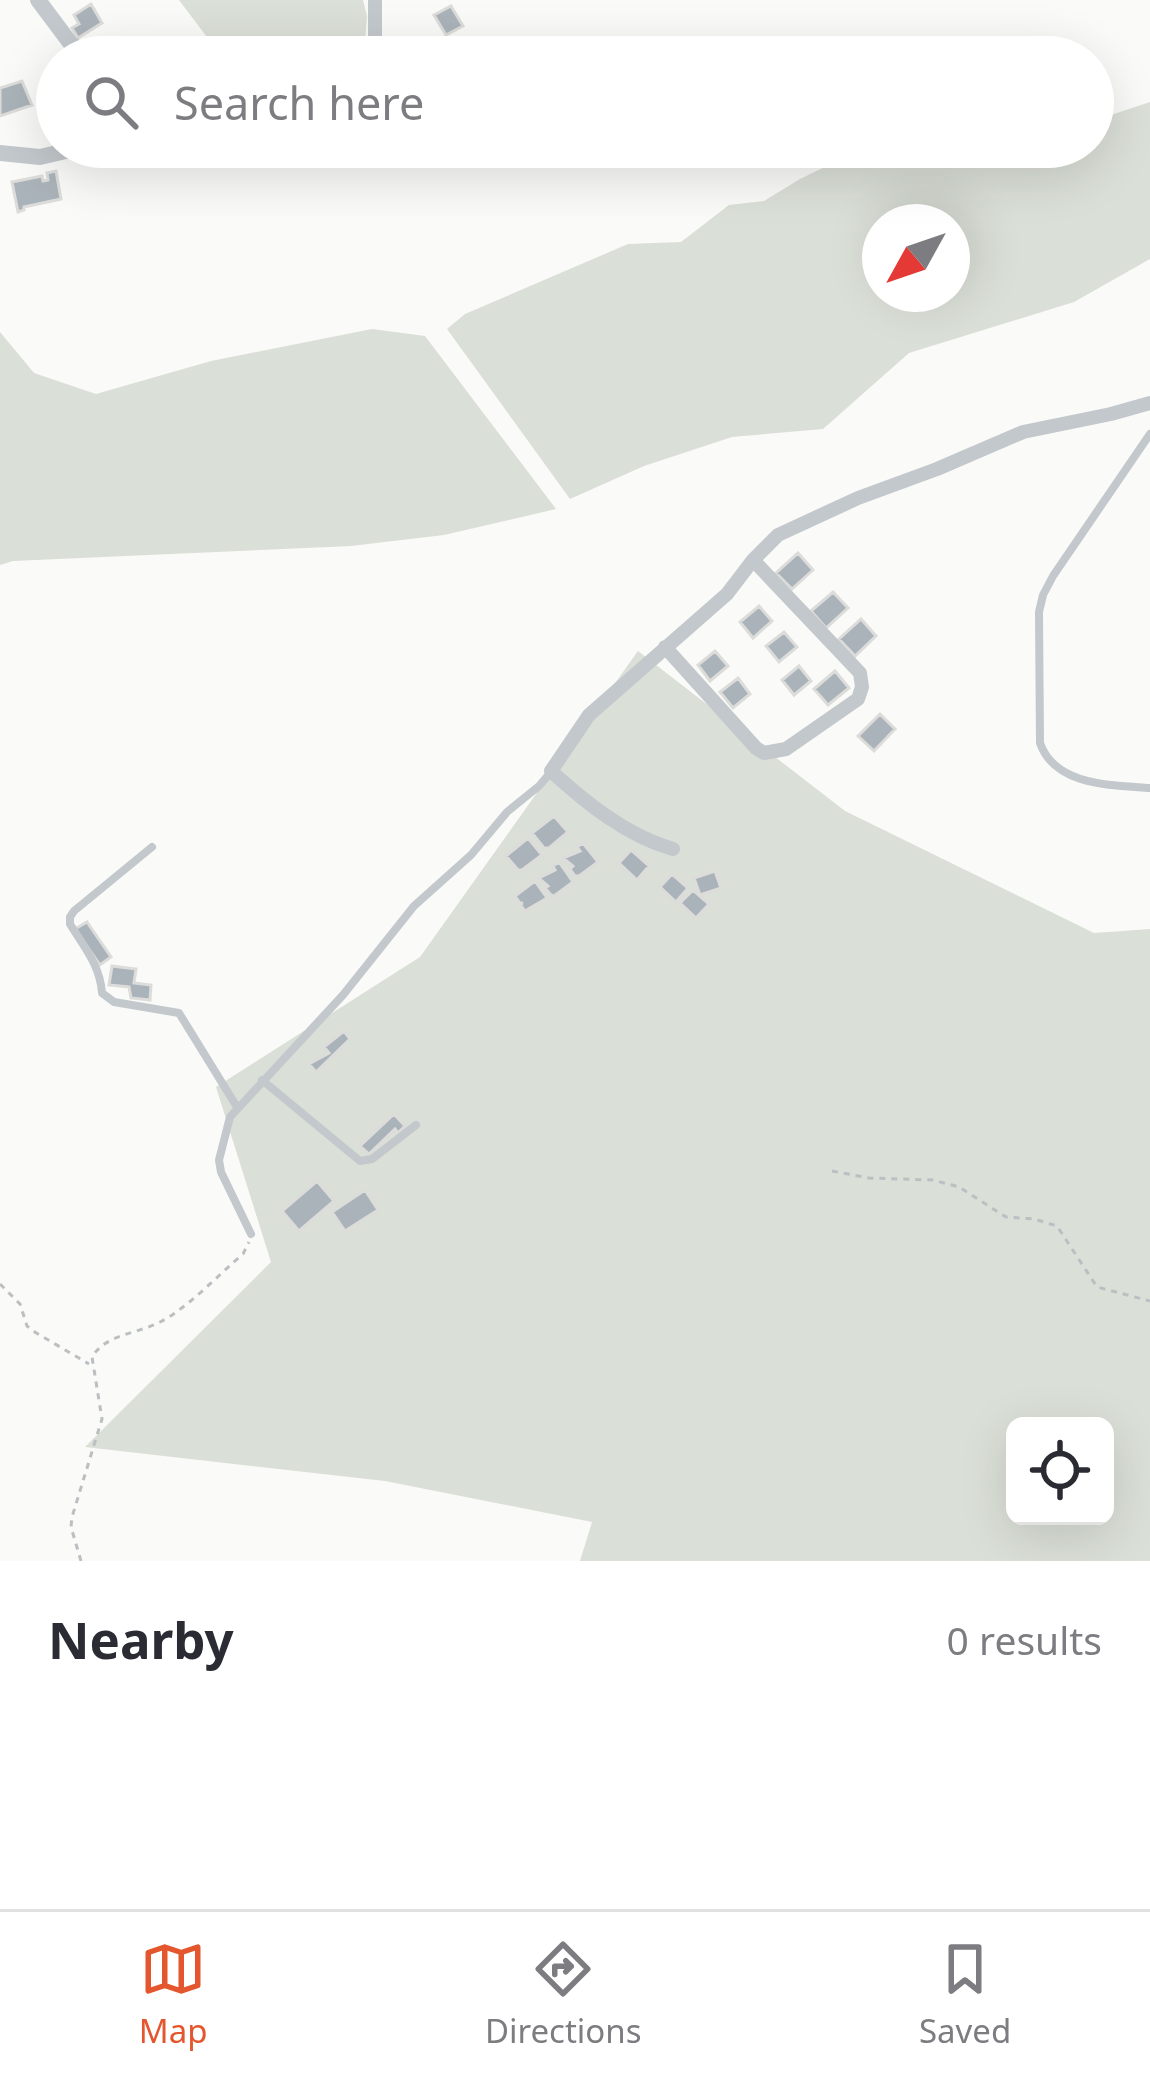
<!DOCTYPE html>
<html lang="en">
<head>
<meta charset="utf-8">
<style>
  :root { --surface:#fff; --page:#f7f7f7; --text:#2b2b33; --muted:#7c7c81; --line:#e1e1e2; --accent:#e4572e }
  body { margin:0; font-family:"Noto Sans",sans-serif; background:var(--page); color:var(--text) }
  .controls { position:absolute; right:36px; bottom:36px; display:grid; overflow:hidden; border-radius:18px; box-shadow:0 12px 48px #0002 }
  .controls button { width:108px; height:108px; display:grid; place-items:center; padding:0; border:0; border-bottom:3px solid var(--line); background:var(--surface); color:var(--text); font:60px sans-serif }
  .compass { position:absolute; left:862px; top:204px; width:108px; height:108px; border-radius:50%; background:var(--surface); box-shadow:0 12px 48px #0002; rotate:230deg }
  .list { margin:0; padding:0; list-style:none }
  h2 { display:flex; justify-content:space-between; align-items:center; height:156px; margin:0; padding:0 48px; font-size:51px }
  h2 small { font-size:39px; font-weight:400; color:var(--muted) }
  .icon { flex:none; width:66px; height:66px; fill:none; stroke:currentColor; stroke-width:2; stroke-linecap:round; stroke-linejoin:round }
  .map { position:relative; flex:none; width:1150px; height:1561px; overflow:hidden }
  .search { position:absolute; background:var(--surface); box-shadow:0 12px 48px #0002; left:36px; right:36px; top:36px; height:132px; display:flex; align-items:center; gap:30px; box-sizing:border-box; padding:0 42px; border-radius:66px; color:var(--muted); font-size:45px }
  .sheet { height:348px; background:var(--surface) }
  nav { display:flex; justify-content:space-around; align-items:center; box-sizing:border-box; height:168px; border-top:3px solid var(--line); background:var(--surface); font-size:33px; color:var(--muted) }
  nav a { display:grid; justify-items:center; gap:6px }
  nav .on { color:var(--accent) }
  .map>svg:first-child { display:block }
  .green { fill:#dadfd7; fill-rule:evenodd }
  .building { fill:#aab3b9; stroke:#dcdcda; stroke-width:3 }
  .lines { fill:none; stroke-linecap:round; stroke-linejoin:round }
  .path { stroke:#bbbfc2; stroke-width:3; stroke-dasharray:6 6; stroke-linecap:butt }
  .service { stroke:#c3c8cc; stroke-width:8 }
  .minor { stroke:#c3c8cc; stroke-width:14 }
  .tertiary { stroke:#c3c8cc; stroke-width:16 }
</style>
</head>
<body>
<div class="map">
<svg width="1150" height="1561" viewBox="0 0 1150 1561">
  <rect width="100%" height="100%" fill="#fafaf8"/>
  <!-- green -->
  <path class="green" d="M179,0h184l4,16 -3,40 -142,1z
    M1150,102v157l-76,43 -165,51 -86,76 -91,8 -88,29 -74,33 -123,-170 18,-15 163,-70 53,-2 48,-37 35,-4 36,-22 66,-32h227v-26zM952,222v72h-72v-72z
    M372,329l53,7 131,173 -112,26 -93,11 -338,15 -13,4v-233l34,41 62,21 115,-33z
    M638,651l207,160 249,122 56,-4v632h-570l12,-39 -207,-41 -300,-34 186,-185 -55,-175 204,-130zM1015,1426h90v90h-90z"/>
  <!-- building -->
  <path class="building" d="M91,4l11,19 -24,15 -6,-10 7,-4 -5,-9z
    M451,6l12,20 -17,9 -12,-20z
    M22,81l10,24 -32,11v-28z
    M56,171l5,28 -37,8v3l-6,2 -6,-30 30,-6 1,5 5,-1 -1,-7z
    M798,553l15,17 -21,19 -16,-16z
    M833,592l15,16 -22,20 -15,-17z
    M759,606l13,15 -19,17 -13,-16z
    M861,619l15,17 -21,20 -16,-17z
    M784,632l13,15 -18,15 -13,-16z
    M715,651l13,15 -18,15 -12,-16z
    M799,666l12,15 -17,14 -12,-15z
    M835,671l14,17 -21,17 -14,-16z
    M738,678l12,16 -17,14 -13,-16z
    M880,714l15,15 -21,22 -16,-15z
    M554,816l14,16 -19,16h-5l-12,-15z
    M528,838l14,17 -20,15h-4l-12,-14z
    M583,843l15,19 -19,14h-4l-5,-7 3,-3 -10,-8 17,-7 -3,-4z
    M631,850l18,16 -12,14 -18,-17z
    M559,862l14,20 -19,14 -3,-1 -6,-7 3,-2 -9,-8 16,-8 -2,-4z
    M715,871l6,17 -21,7 -6,-17z
    M672,874l16,14 -12,14 -16,-15z
    M535,881l12,17 -22,13 -5,-7 3,-1h-3l-5,-7z
    M693,890l16,14 -13,14 -16,-15z
    M87,922l24,35 -11,8 -25,-36z
    M112,966l24,3 -2,14 17,2 -1,15 -19,-2 -2,-11 -20,-2z
    M344,1031l6,8 -34,33 -7,-8 20,-11 -5,-6z
    M394,1114l11,12 -7,7 -3,-4 -26,25 -9,-8z
    M317,1181l17,20 -35,30 -17,-20z
    M365,1190l13,20 -33,21 -13,-19z"/>
  <g class="lines">
    <!-- path -->
    <path class="path" d="M832,1171l37,7 64,2 26,7 47,30 28,2 23,7 40,61 53,14
      M0,1284l20,20 7,22 6,5 56,33
      M81,1561l-10,-34 1,-10 30,-98 -10,-62c14,-23 45,-23 68,-35 28,-14 58,-47 83,-68l6,-12"/>
    <!-- service -->
    <path class="service" d="M1150,434l-97,142 -10,19 -4,17 1,131c15,43 71,42 110,45
      M152,847l-78,64 -4,6v7c14,23 30,41 32,69l12,9 65,11 58,94
      M262,1080l98,81 12,-2 44,-34
      M251,1234l-30,-62 -2,-12 11,-43 113,-122 71,-89 57,-51 36,-43 32,-26 11,-13"/>
    <!-- minor -->
    <path class="minor" d="M375,0v57
      M665,647l91,101 8,5 22,-4 72,-50 4,-12 -2,-14 -107,-113
      M673,849c-46,-13 -87,-46 -122,-78l38,-56 138,-121 26,-34 25,-25 80,-37 79,-29 86,-37 88,-18 39,-11"/>
    <!-- tertiary -->
    <path class="tertiary" d="M38,0l33,44 21,13
      M0,153l40,4 43,-10"/>
  </g>
</svg>
<div class="controls">
<button><svg class="icon" aria-label="locate" viewBox="0 0 24 24"><circle cx="12" cy="12" r="6"/><path d="M12 2v4M12 18v4M2 12h4M18 12h4"/></svg></button>
</div>
<svg class="compass" viewBox="-18 -18 36 36"><path d="M0-13l5 13h-10z" fill="#e53935"/><path d="M0 13l5-13h-10z" fill="#7c7c81"/></svg>
<div class="search"><svg class="icon" aria-label="search" viewBox="0 0 24 24"><circle cx="10" cy="10" r="6"/><path d="M15 15l6 6"/></svg>Search here</div>
</div>
<section class="sheet">
<h2>Nearby<small>0 results</small></h2>
<ul class="list">
</ul>
</section>
<nav>
<a class="on"><svg class="icon" aria-label="map" viewBox="0 0 24 24"><path d="M3 6l6-2 6 2 6-2v14l-6 2-6-2-6 2zM9 4v14M15 6v14"/></svg>Map</a>
<a><svg class="icon" aria-label="directions" viewBox="0 0 24 24"><path d="M12 3l9 9-9 9-9-9zM9 14v-3h6M13 9l2 2-2 2"/></svg>Directions</a>
<a><svg class="icon" aria-label="saved" viewBox="0 0 24 24"><path d="M7 4h10v16l-5-4-5 4z"/></svg>Saved</a>
</nav>
</body>
</html>
